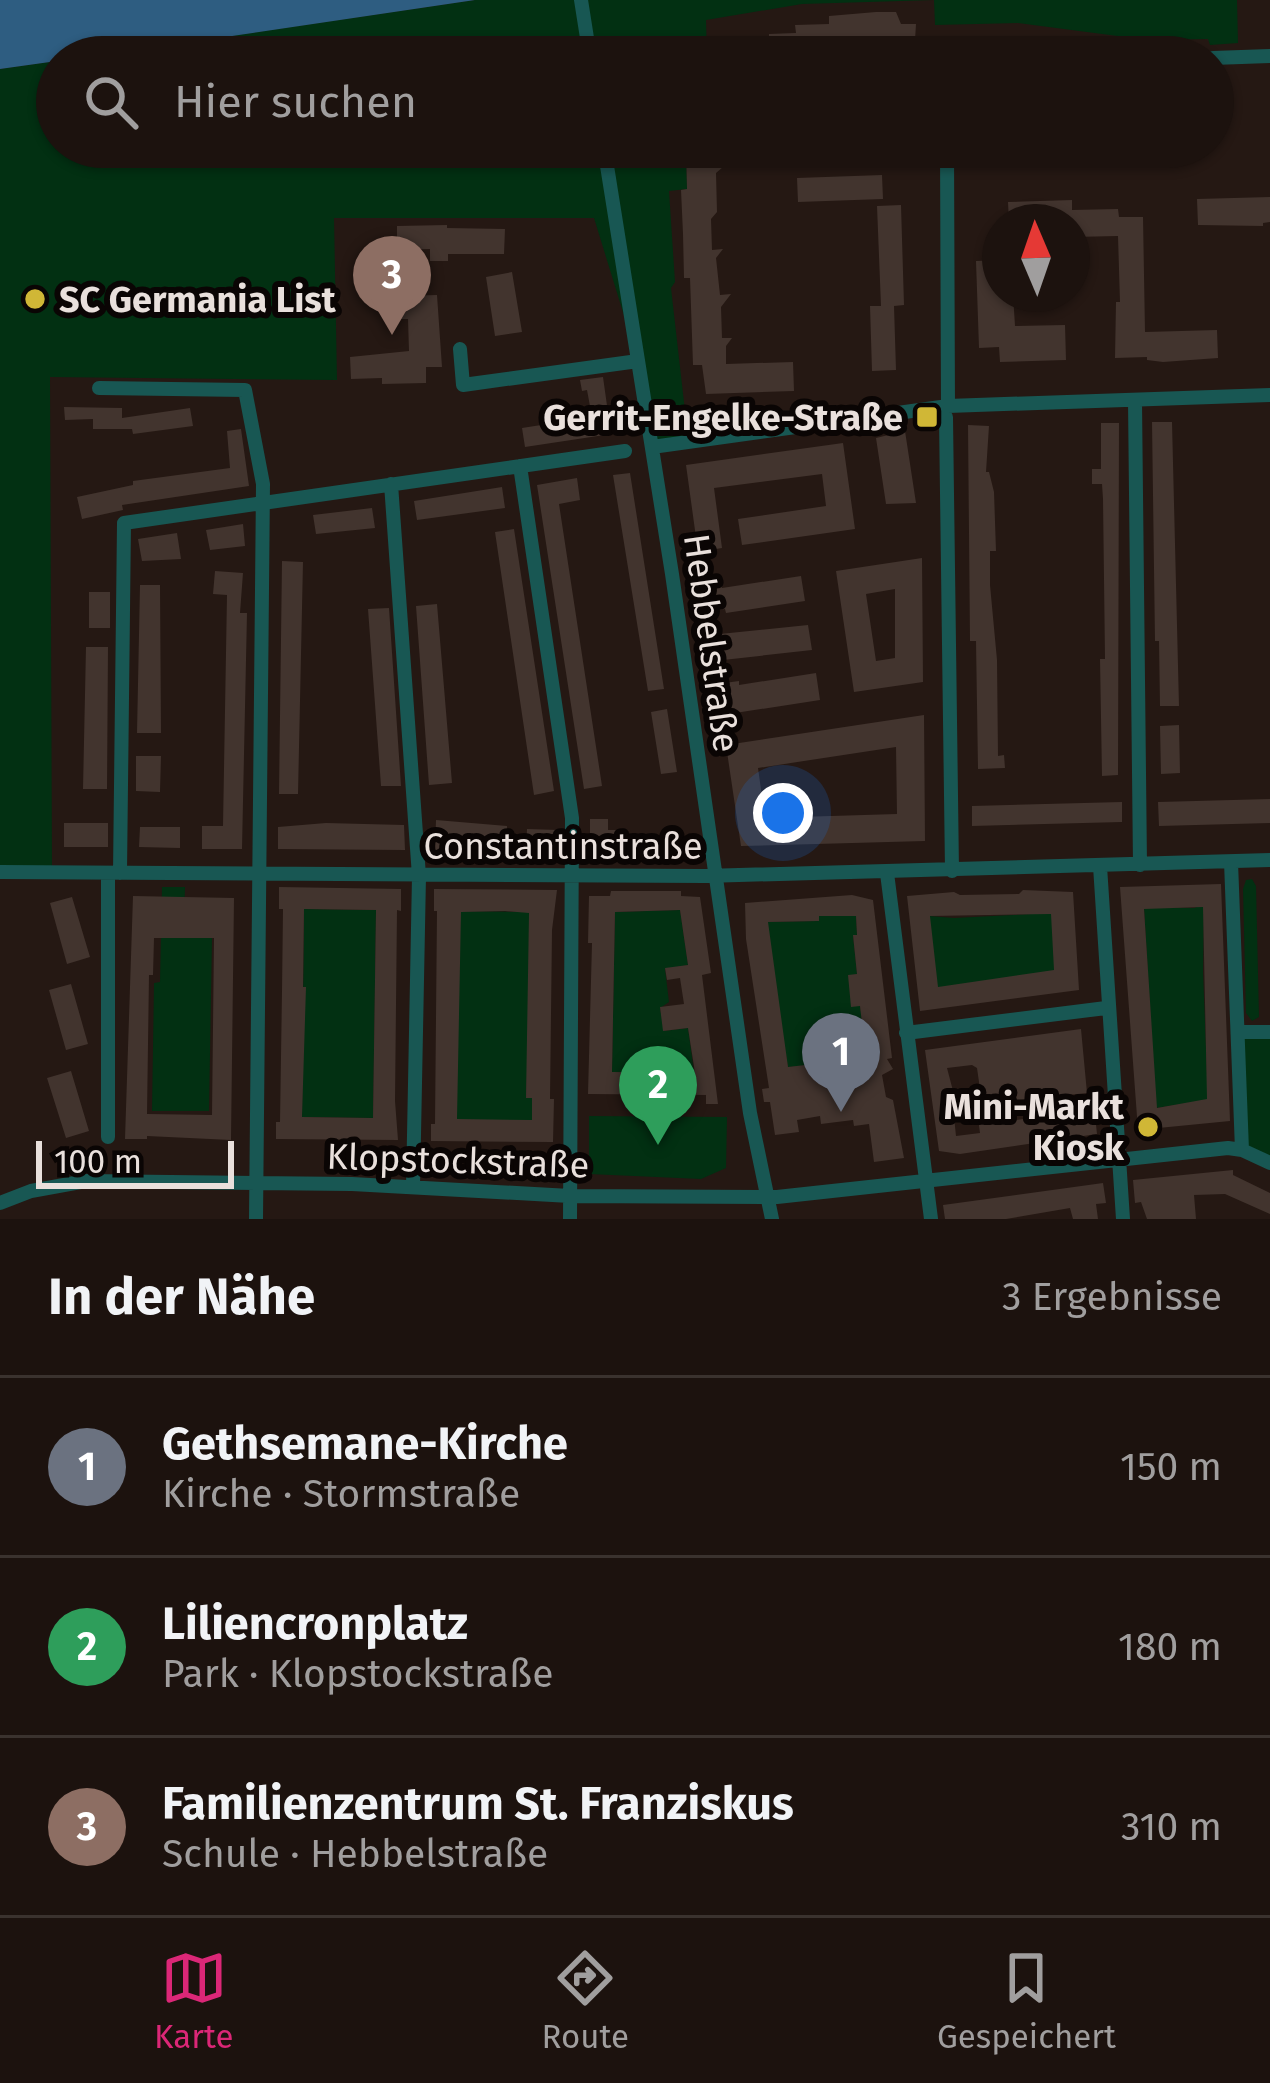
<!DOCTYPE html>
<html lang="de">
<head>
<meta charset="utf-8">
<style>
  :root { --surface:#1c120e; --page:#251b17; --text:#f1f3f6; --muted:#a09e9e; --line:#3a322e; --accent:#db2777 }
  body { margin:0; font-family:"Fira Sans",sans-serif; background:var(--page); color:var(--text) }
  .compass { position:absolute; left:982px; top:204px; width:108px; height:108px; border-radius:50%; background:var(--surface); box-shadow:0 3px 9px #0004; rotate:358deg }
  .scale { position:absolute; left:36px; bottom:30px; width:198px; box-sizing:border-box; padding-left:12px; border:6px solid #e9e0dc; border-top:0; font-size:33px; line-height:42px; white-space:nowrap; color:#e9e0dc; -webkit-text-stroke:9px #0a0504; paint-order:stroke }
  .you { position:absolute; left:783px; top:813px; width:42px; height:42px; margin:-30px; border:9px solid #fff; border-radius:50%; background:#1a73e8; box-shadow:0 0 0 18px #1a73e833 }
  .badge { display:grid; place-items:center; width:78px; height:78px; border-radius:50%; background:var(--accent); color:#fff; font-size:39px; font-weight:700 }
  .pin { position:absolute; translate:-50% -99px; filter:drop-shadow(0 3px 6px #0008) }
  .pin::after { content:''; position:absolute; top:63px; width:42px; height:36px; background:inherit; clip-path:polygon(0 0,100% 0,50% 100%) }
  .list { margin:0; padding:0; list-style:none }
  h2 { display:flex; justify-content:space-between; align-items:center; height:156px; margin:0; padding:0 48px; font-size:51px }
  h2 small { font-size:39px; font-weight:400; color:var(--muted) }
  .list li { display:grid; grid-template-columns:78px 1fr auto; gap:36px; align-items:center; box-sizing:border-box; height:180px; padding:0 48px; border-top:3px solid var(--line) }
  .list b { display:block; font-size:45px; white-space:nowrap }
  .list p { margin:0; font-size:39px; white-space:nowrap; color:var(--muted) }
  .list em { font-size:39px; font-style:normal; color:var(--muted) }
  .icon { flex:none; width:66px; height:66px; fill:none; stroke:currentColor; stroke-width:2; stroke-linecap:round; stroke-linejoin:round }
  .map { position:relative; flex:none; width:1270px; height:1219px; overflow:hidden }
  .search { position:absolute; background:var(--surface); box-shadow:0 3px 9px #0004; left:36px; right:36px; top:36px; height:132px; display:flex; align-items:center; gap:30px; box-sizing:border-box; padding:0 42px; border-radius:66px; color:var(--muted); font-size:45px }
  .sheet { height:696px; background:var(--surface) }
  nav { display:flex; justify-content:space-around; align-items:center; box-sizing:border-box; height:168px; border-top:3px solid var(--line); background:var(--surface); font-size:33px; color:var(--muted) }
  nav a { display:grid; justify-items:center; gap:6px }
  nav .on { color:var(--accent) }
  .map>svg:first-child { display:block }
  .green { fill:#023012 }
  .water { fill:#2e5d81 }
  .building { fill:#42342e; fill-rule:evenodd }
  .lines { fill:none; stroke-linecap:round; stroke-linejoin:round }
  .minor { stroke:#185753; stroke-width:14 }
  .poi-dot { fill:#d0b736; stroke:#0a0504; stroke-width:4.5 }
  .labels { text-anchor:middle; stroke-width:12; stroke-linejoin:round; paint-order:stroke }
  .poi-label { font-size:36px; font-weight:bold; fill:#e9e0dc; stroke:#0a0504; text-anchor:end }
  .street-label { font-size:36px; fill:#e9e0dc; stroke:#0a0504 }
</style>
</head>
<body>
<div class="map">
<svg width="1270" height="1219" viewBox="0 0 1270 1219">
  <rect width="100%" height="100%" fill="#251813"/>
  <!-- green -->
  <path class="green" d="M475,0h762l1,43 -28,2 -2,-6 -60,1 -130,-17 -83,2 -1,-25 -132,4 -96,16 1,37h-620z
    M57,61v86h629l1,42 -18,2 6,91 -4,6 14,123 9,29 -42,7 -14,-86 -44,-143h-260l3,162 -287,-3 2,495h-52v-803z
    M1252,879l4,7 3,131 -7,4 -6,-8 -3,-124 3,-9z
    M162,887h23l-1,31 28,19 -3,174h-57l2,-128 6,-1z
    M1204,904l-1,68 5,128 -52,8 -12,-201 50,1z
    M304,909l72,1 -3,208 -71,-1z
    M680,910l8,55 -23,4 4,33 -9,6 4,23 24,-3 6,44h-82l3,-160z
    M457,911l77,1 -8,186h6v22l-75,1z
    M1053,913l3,58 -119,17 -8,-72 25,2z
    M819,916h37l1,19 -4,1 4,38 -9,2 12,30 8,55 -80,6 -24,-145 54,-1z
    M1238,1032h32v131l-28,-13z
    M589,1116l138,1 -1,51 -25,11 -112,-5z"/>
  <!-- water -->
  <path class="water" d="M0,0h475l-365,54 -53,3v4l-57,8z"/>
  <!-- building -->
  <path class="building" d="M876,12h20l5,12h15l-2,33h-28l-1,-11 -9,-2 -36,3v10h-89v-14l18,-1v-8l27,-1 -1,-8 34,-1v-8z
    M686,147h29v15l15,-1 -14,12 1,39 -6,7 1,31 11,-1 -7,9 4,37 11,-1 -10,13 1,31h10l-6,8v18l67,-2 1,29 -88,3 -4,-29h-9l-3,-87h-6l-1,-44 -2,-44 6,-1z
    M882,175l1,24 -85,3 -1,-24z
    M1270,197v25l-7,1v3l-65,-1 -1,-26z
    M1072,200v10l46,-1 1,8h24l2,115 72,-2 1,28 -55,4 -16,-2v-3l-32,1 1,-56h4l-2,-66 -45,1 -1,-15h-63l-1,-20z
    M901,205l3,100 -10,1 2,64 -24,1 -2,-65h11l-4,-100z
    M447,225v3l58,1 -1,25h-56v7h-18v-12l-33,1v-24z
    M1000,260v34h13l2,32 50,-1 1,35 -66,2 -1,-15 -20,1 -3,-87z
    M512,272l10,60 -27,4 -9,-59z
    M437,295l5,72h-16v16l-44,1v-6l-31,1 -1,-22 59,-6 -1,-32h-10l-1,-23z
    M603,377l8,57 -86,13 -3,-19 70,-11 -5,-27 -5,1 -2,-11z
    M64,407l58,1v10l68,-10 3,18 -60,8 -1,-5h-39v-10l-28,1z
    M1152,422h20l7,284h-19l-1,-65h-4z
    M1101,423h18l-1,352 -16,1 -2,-117h5l-2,-160 -1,-15h-10v-15h9z
    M968,425l21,1 -3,46h3l5,20 2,59h-6v34l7,75 1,96 6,-1 1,13 -27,1 -2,-128h-6z
    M241,429l8,57 -127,19 1,5 -41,9 -5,-22 56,-12v-4l97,-13 -3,-37z
    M905,431l11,72 -30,1 -10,-66z
    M843,443l12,86 -113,16 -4,-26 88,-13 -4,-32 -108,14 8,60 -24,4 -12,-87z
    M630,473l34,216 -16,2 -35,-216z
    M577,478l3,22 -21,4 43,282 -18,3 -47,-304z
    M502,487l3,21 -88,12 -3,-19z
    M372,508l3,20 -59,6 -3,-19z
    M243,524l2,22 -35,4 -4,-20z
    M514,529l40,262 -20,4 -39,-263z
    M177,533l4,26 -39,2 -4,-22z
    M922,558l1,124 -69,10 -18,-121zM895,589v69l-19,3 -10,-67z
    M282,561l21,1 -5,232h-19z
    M215,571l28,2 -3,40h7l-5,236h-40v-23h21l4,-231 -14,-1z
    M801,576l4,25 -79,12 -1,-4 -18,3 -4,-25 18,-3 1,4z
    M140,585h20l1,148h-24z
    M89,592h21v36h-21z
    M437,604l15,179 -23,2 -13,-179z
    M389,608l12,178h-20l-13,-177z
    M808,625l4,25 -98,11 -4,-26z
    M86,647h22l-1,142h-24z
    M816,673l4,27 -98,15 -5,-31 22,-3v4z
    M667,709l10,63 -16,2 -10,-62z
    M924,715l1,126 -184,5 -15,-101zM896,747l1,67 -132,4 -7,-50z
    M1179,725l1,48 -19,1 -1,-48z
    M136,756h25l-1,36 -24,-1z
    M1270,799v24l-111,3 -1,-24z
    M1122,802v20l-150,4v-20z
    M590,819h18v11h19v20h-37z
    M436,820l71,6 -1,26 -71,-2z
    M64,823h44v24h-44z
    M326,823l78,2 1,25 -127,-1v-22z
    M140,827h40v21l-41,-1z
    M527,829l32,1v23l-33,-1z
    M1221,884l9,237 -92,9 -18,-243zM1203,907l4,192 -50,9 -13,-199z
    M279,887l122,2v22l-4,-1 -2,191 3,39 -122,-1v-17h4l2,-131 1,-82h-4zM304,909l72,1 -3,208 -71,-1 4,-130h-3z
    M434,889l123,1 -5,40 -2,169h4l-1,43 -122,-1v-17h4l2,-213h-3zM505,911l24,2 -3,185h6v22l-75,-1 4,-207z
    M1023,890l50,2 6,98 -159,21 -13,-115 47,-4 6,3 59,-1zM1051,914l3,56 -116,17 -8,-71z
    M611,891h70v5l19,1 11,76 -9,2 16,129h-12v-9l-118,-1 4,-151h-4l1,-47h21zM680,910l8,55 -23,3 2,12 13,-2 4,26 -24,3 3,24 25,-3 7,45 -83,-1 3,-160z
    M852,895l21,5 19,158 -5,1 6,10 -11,6 4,22 7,3 11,58 -30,4 -5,-38 -15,2 -1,-6 -32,4 -1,-8 -23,4 2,12 -24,3 -5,-33h-6l-2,-13 7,-1 -23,-149 -1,-36zM819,916h37l1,19h-4l4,39 -9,1 3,32 9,-1 6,52 -78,9 -20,-145 51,-1z
    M133,896l101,2 -3,242 -84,-4v3h-22zM154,938h60l-2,177 -65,-1 2,-139h4z
    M72,897l18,60 -23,7 -17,-61z
    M71,984l17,60 -22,6 -17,-60z
    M1081,1029l6,64 -95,10 3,20 94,-13v5h6l2,19 -137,20 -21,-3 -14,-101zM972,1065l5,3 7,49 -6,1 2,15 -24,3 -3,-29 4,-1 -10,-38z
    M71,1071l18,60 -23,7 -19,-60z
    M1233,1170v5l37,18v21l-45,-20 -31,1 2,24h-49l-6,-17 -6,1 -2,-23z
    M1103,1183l3,20 -10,1 2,15h-25l-3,-11 -64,11h-61l-2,-14z"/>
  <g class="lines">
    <!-- minor -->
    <path class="minor" d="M581,0l9,57
      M949,57c30,-24 132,-4 171,0
      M1213,58l57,-2
      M604,147l68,427 78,539 22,106
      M947,147l1,259
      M460,349l3,36 175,-24
      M99,388l146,2 18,94 -7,735
      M1135,401l5,464
      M946,417l6,454
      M652,447l296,-41 322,-11
      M520,466l52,352 -2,401
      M391,484l28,392 -6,311
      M1231,862l11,288
      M1100,866l23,353
      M0,872l705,4 565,-16
      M108,873v264
      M120,873l4,-350 501,-72
      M887,873l44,346
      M1238,1032h32
      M906,1033l200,-25
      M0,1203l31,-12 55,-10 266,3 218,12 207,1 451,-49 14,2 28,13"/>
  </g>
  <!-- markers -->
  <g class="poi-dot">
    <circle cx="35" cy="299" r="12"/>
    <rect x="915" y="405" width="24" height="24" rx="6"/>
    <circle cx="1148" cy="1127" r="12"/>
  </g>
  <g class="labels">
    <!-- poi labels -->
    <g class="poi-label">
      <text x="59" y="312" text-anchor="start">SC Germania List</text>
      <text x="903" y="430">Gerrit-Engelke-Straße</text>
      <text x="1124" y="1119">Mini-Markt<tspan x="1124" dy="41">Kiosk</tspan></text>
    </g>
    <!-- street labels -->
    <g class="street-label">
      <text transform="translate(712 643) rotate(82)" y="13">Hebbelstraße</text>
      <text x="563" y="859">Constantinstraße</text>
      <text transform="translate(458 1160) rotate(2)" y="13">Klopstockstraße</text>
    </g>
  </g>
</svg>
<svg class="compass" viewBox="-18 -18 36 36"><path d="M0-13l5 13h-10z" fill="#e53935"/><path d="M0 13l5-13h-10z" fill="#a09e9e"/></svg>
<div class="scale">100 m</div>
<div class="you"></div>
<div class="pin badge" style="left:841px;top:1112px;background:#6b7280">1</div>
<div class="pin badge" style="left:658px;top:1145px;background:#2e9e5b">2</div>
<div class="pin badge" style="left:392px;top:335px;background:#8d6e63">3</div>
<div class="search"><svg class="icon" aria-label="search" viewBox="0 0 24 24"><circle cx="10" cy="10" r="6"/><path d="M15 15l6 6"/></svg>Hier suchen</div>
</div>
<section class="sheet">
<h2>In der Nähe<small>3 Ergebnisse</small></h2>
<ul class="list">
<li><span class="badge" style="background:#6b7280">1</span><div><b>Gethsemane-Kirche</b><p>Kirche · Stormstraße</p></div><em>150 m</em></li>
<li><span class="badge" style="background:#2e9e5b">2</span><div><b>Liliencronplatz</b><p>Park · Klopstockstraße</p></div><em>180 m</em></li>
<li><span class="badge" style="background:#8d6e63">3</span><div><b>Familienzentrum St. Franziskus</b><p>Schule · Hebbelstraße</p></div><em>310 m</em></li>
</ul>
</section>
<nav>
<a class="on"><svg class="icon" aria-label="map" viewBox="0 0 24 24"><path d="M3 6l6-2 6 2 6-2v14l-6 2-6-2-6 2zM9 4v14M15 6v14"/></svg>Karte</a>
<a><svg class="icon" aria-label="directions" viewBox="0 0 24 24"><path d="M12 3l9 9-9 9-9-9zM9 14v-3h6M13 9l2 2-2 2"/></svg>Route</a>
<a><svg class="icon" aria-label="saved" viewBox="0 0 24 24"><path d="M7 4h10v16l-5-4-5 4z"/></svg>Gespeichert</a>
</nav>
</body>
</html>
